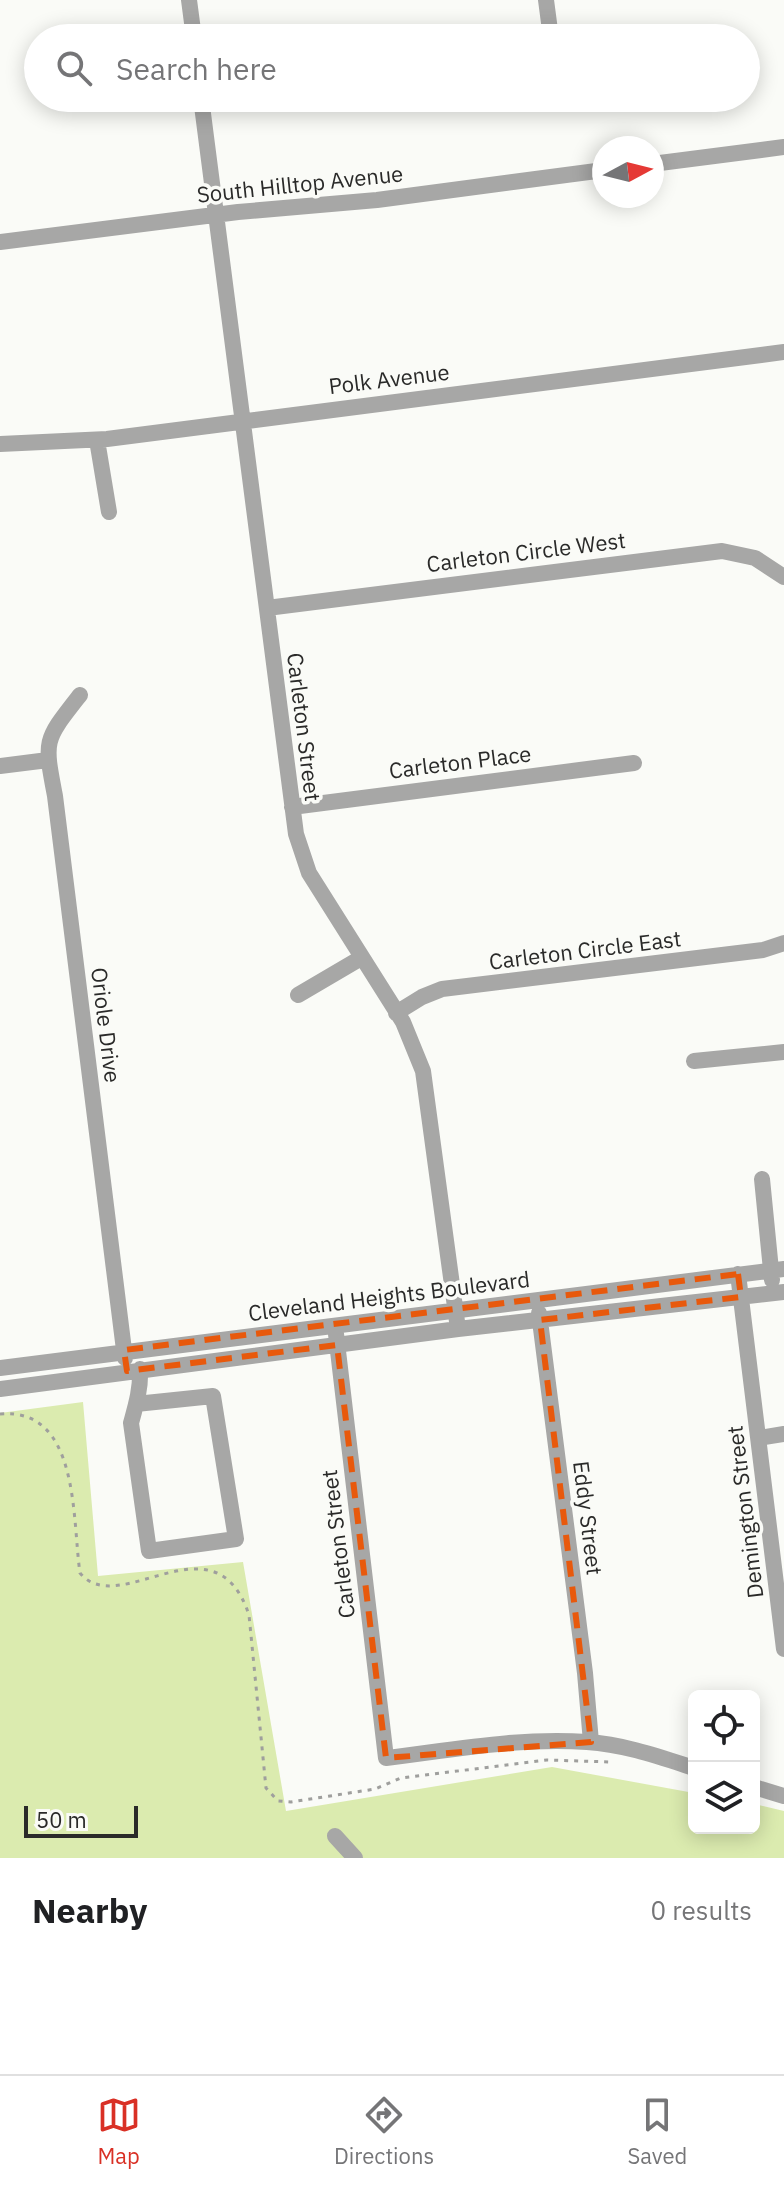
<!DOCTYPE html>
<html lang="en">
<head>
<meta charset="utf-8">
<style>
  :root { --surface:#fff; --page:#f2f2f2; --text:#202124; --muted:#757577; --line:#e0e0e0; --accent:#d93025 }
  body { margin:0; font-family:"IBM Plex Sans",sans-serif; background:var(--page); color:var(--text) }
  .controls { position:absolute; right:24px; bottom:24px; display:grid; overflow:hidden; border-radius:12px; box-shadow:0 4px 20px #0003 }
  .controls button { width:72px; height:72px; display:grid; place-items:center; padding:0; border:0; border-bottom:2px solid var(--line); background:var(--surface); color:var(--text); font:40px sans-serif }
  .compass { position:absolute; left:592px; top:136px; width:72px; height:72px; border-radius:50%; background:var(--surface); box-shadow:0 4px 20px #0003; rotate:83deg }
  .scale { position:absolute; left:24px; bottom:20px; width:114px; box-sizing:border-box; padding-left:8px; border:4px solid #2a2a29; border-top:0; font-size:22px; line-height:28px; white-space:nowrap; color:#2a2a29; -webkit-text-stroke:6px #fafbf7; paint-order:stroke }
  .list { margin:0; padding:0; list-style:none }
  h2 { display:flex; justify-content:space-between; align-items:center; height:104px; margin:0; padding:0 32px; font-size:34px }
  h2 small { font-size:26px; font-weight:400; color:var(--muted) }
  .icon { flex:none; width:44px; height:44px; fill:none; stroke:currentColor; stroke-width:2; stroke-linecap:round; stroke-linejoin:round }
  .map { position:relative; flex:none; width:784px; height:1858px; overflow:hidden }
  .search { position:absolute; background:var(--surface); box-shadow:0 4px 20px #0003; left:24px; right:24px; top:24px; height:88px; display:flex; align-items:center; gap:20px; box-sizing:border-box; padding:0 28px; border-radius:44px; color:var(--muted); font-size:30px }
  .sheet { height:216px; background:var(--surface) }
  nav { display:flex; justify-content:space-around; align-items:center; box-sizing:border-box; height:112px; border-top:2px solid var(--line); background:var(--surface); font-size:22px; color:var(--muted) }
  nav a { display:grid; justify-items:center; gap:4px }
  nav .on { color:var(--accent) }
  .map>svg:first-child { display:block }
  .grass { fill:#dbebaf }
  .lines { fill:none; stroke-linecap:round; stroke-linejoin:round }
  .path { stroke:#9f9f9d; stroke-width:3; stroke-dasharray:4 6; stroke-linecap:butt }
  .minor { stroke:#a7a7a6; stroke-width:16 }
  .marked { fill:none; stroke:#e8590c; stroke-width:6; stroke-dasharray:16 10; stroke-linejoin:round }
  .labels { text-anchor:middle; stroke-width:7; stroke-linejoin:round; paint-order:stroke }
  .street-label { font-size:22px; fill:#2a2a29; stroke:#fafbf7 }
</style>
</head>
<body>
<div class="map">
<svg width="784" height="1858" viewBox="0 0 784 1858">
  <rect width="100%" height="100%" fill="#fafbf7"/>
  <!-- grass -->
  <path class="grass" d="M83,1402l15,174 145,-14 43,249 266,-44 142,26v35h60v-24l30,7v47h-784v-445z"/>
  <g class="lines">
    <!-- path -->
    <path class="path" d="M0,1414c80,-7 72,105 80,159 39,48 135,-61 169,42l17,173 12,13 13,1 84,-13 26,-11 146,-18 65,2"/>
    <!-- minor -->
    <path class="minor" d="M189,0l5,38
      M546,0l5,38
      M201,98l95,736 13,39 94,149 20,49 35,258
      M652,164l132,-17
      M0,242l238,-30 139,-12 227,-30
      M97,440l12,72
      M0,444l107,-5 677,-87
      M267,608l455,-57 33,7 29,19
      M80,695c-36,46 -36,44 -25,101l70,562
      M0,766l48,-6
      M292,807l342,-44
      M298,995l63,-37
      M396,1013l26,-16 20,-8 321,-39 21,-7
      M694,1061l90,-9
      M762,1179l10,101
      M738,1274l46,375
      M539,1313l46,360 6,69
      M336,1334l50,424c66,-8 135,-21 201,-16 36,2 73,15 107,26
      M0,1368l784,-99
      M0,1389l458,-60 326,-37
      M136,1404l77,-8 23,143 -87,12 -18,-128c5,-18 10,-35 9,-54
      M759,1438l25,-4
      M754,1787l30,9
      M335,1836l20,22"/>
  </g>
  <!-- marked area -->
  <path class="marked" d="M738,1274l3,23 -201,23 51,422 -205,16 -49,-413 -210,26 -3,-21z"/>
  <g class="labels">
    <!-- street labels -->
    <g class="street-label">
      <text transform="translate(300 184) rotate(-6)" y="8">South Hilltop Avenue</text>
      <text transform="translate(389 379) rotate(-7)" y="8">Polk Avenue</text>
      <text transform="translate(526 552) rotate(-7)" y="8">Carleton Circle West</text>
      <text transform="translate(304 727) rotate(83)" y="8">Carleton Street</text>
      <text transform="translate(460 762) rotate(-7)" y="8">Carleton Place</text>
      <text transform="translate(585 950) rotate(-7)" y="8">Carleton Circle East</text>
      <text transform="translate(106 1025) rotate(83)" y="8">Oriole Drive</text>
      <text transform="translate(389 1296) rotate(-7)" y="8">Cleveland Heights Boulevard</text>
      <text transform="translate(745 1512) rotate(-97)" y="8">Demington Street</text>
      <text transform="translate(588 1518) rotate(83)" y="8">Eddy Street</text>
      <text transform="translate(338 1544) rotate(-97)" y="8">Carleton Street</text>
    </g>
  </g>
</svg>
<div class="controls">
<button><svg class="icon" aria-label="locate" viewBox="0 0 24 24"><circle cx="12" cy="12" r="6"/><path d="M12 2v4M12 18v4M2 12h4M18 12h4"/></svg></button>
<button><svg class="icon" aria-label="layers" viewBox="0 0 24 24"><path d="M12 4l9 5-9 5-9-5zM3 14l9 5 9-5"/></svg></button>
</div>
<svg class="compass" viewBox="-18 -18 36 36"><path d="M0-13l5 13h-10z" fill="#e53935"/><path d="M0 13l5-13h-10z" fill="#757577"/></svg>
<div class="scale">50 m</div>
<div class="search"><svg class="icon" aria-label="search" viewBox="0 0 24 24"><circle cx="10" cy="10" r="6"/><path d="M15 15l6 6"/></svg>Search here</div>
</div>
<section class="sheet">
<h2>Nearby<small>0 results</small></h2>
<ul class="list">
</ul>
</section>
<nav>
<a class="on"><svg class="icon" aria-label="map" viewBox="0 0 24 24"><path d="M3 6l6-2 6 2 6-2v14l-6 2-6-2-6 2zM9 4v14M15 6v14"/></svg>Map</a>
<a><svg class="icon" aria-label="directions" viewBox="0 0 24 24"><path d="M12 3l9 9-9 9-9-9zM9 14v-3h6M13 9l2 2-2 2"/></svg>Directions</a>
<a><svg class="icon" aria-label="saved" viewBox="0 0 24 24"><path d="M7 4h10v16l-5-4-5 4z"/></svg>Saved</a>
</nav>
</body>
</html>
